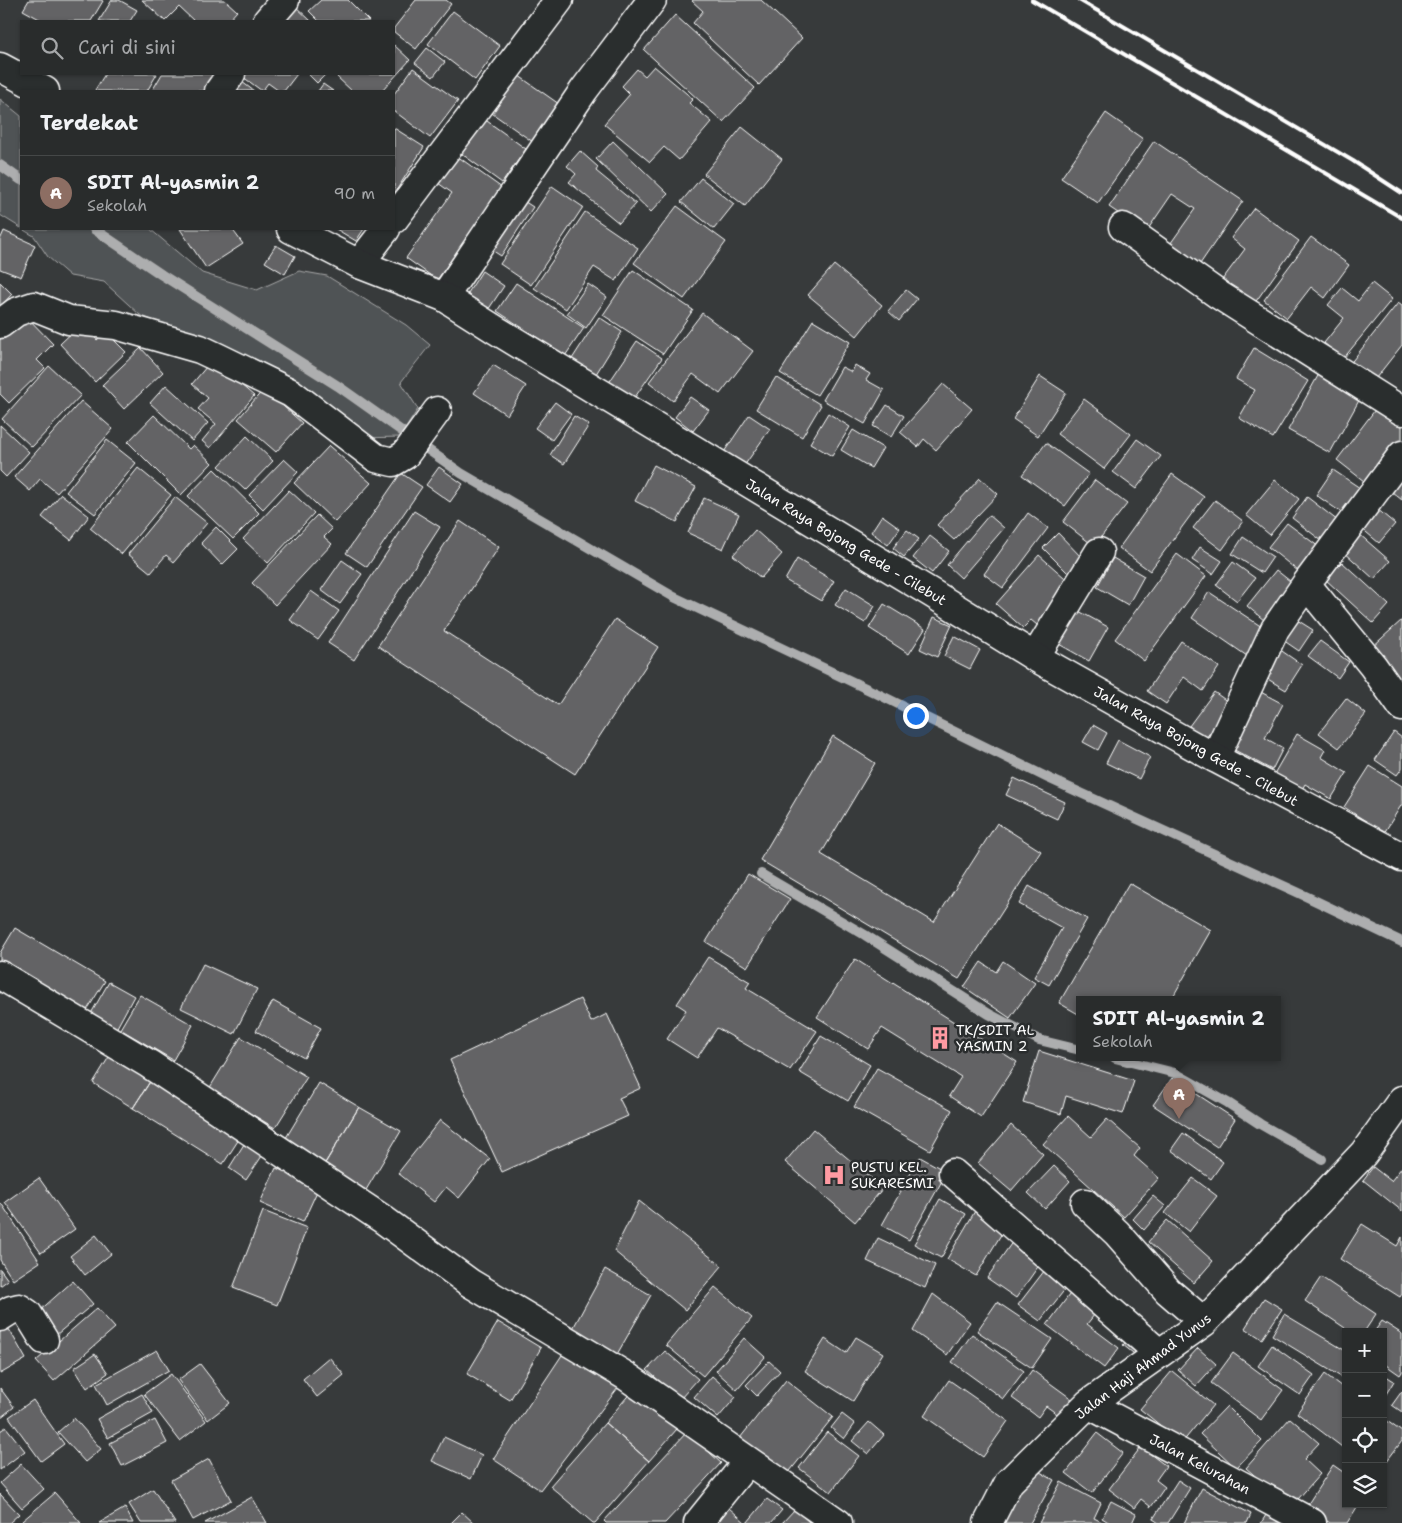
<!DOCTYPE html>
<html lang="id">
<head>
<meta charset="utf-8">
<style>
  :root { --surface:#292c2c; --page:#353838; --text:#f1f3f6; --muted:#a5a7a9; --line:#454848; --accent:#db2777 }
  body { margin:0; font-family:"Shantell Sans",sans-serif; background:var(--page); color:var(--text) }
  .controls { position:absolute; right:15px; bottom:15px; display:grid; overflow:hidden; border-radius:0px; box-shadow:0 1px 4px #0004 }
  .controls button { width:45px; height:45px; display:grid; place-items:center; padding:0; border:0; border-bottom:1px solid var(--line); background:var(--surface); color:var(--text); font:25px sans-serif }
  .you { position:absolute; left:915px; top:715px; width:18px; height:18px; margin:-12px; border:4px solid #fff; border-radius:50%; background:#1a73e8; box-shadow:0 0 0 8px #1a73e833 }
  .badge { display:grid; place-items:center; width:32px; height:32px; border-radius:50%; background:var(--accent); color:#fff; font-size:16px; font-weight:700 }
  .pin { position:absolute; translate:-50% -41px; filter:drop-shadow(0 1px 2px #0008) }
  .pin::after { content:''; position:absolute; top:26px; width:18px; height:15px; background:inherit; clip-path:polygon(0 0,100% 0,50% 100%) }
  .popup { position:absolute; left:1076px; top:996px; width:205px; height:65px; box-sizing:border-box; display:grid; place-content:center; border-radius:0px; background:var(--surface); filter:drop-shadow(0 1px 4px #0005); font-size:16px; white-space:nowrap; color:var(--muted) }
  .popup b { font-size:19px; color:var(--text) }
  .popup::after { content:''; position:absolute; left:50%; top:100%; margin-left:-10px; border:10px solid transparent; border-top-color:var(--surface) }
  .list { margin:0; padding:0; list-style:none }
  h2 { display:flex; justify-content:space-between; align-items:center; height:65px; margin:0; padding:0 20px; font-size:21px }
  h2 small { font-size:16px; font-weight:400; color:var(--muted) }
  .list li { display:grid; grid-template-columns:32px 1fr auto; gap:15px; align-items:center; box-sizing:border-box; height:75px; padding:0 20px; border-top:1px solid var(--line) }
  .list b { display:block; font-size:19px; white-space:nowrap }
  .list p { margin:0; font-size:16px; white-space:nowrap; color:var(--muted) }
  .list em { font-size:16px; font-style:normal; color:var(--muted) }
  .icon { flex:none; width:28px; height:28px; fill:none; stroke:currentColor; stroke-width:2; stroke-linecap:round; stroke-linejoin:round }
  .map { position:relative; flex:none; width:1402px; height:1523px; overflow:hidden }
  .search { position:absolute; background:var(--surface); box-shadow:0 1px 4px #0004; left:20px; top:20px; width:375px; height:55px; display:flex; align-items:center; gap:12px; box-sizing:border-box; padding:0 18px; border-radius:0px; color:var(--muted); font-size:19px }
  .panel { position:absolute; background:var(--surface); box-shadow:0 1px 4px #0004; left:20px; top:90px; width:375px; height:140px; border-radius:0px }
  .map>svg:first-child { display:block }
  .green { fill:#505354; stroke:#a8a9aa }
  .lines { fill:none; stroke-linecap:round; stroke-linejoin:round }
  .stream { stroke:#adaeaf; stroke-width:10 }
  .building { fill:#636465; stroke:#fff }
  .minor-casing { stroke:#fff; stroke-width:31 }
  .major-casing { stroke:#fff; stroke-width:31 }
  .minor { stroke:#2a2d2e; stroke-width:28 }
  .major { stroke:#2a2d2e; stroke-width:28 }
  .rail { stroke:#fff; stroke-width:4 }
  .labels { text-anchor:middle; stroke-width:5; stroke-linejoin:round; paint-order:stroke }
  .street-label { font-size:14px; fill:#fff; stroke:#2a2d2e }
  .poi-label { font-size:14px; fill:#fff; stroke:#2a2d2e; text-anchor:start }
</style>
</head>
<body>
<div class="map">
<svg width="1402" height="1523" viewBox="0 0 1402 1523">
  <rect width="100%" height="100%" fill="#373a3b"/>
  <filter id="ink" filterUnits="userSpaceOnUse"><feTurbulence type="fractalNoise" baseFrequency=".02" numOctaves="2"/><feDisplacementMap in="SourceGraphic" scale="10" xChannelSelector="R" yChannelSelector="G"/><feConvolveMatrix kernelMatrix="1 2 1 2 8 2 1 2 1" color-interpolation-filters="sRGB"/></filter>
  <g filter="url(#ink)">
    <!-- green -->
    <path class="green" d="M0,99l21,17v112l-21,-13z
      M22,229h128l52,44 55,17 42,-19 28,5 79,49 24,20 -29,37 17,27 -18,28 -39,1 -90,-66 -131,-57 -36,-33 -34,-6 -22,-19 -14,-21z"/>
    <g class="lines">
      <!-- stream -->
      <path class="stream" d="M0,165l21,15
        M94,229l68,46 176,111 123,87 213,124 204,97 170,84 249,114 105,50
        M761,874l104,61 124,79 50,26 41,10
        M1115,1058l60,15 53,30 32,21 62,35"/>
    </g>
    <!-- building -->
    <path class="building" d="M29,0h72l2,1 -12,20h-48l-20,-11z
      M112,0h7l18,10 -7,11h-31z
      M142,0h83l12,11 -9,10h-34l-15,-14 -14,14z
      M321,0h27l21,21h-50l-10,-10z
      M416,0h30l5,4 -35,45 -22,-17v-4z
      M693,0h68l41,38 -43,47 -66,-62 10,-12 -11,-10z
      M293,4l18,17h-31z
      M453,11l47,35 -25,34 -47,-36z
      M675,15l80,73 -32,34 -79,-72z
      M394,45l16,15 -28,31h-30l-15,-14 3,-3h54z
      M427,48l18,14 -12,15 -18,-14z
      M654,66l39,33 -4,4 23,19 -33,38 -15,-13 -14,15 -46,-38 26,-30 -8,-8 15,-17 8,7z
      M413,68l45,33 -28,37 -36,-27v-17z
      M512,71l47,33 -26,38 -47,-33z
      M105,74h52l-10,17h-50l-2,-1z
      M162,74h54l-10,17h-54z
      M239,74h58l-13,17h-5l-11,-8 -6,8z
      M308,74h18l-9,9z
      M238,79l16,12h-26z
      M323,84l10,7h-15z
      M1106,113l37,26 -45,64 -37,-25z
      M480,116l46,33 -24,34 -47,-34z
      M742,127l40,32 -37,47 -41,-32z
      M394,128l30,19 -30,47z
      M613,141l55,53 -17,18 -55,-53z
      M1154,141l89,60 -45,66 -30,-20 27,-38 -23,-15 -26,38 -37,-25z
      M450,151l52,37 -65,92 -31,-22 46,-65 -21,-15z
      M580,151l18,16 -2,4 40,33 -17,19 -50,-41 7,-8 -9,-8z
      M701,178l33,26 -20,25 -33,-27z
      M552,186l31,21 -52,78 -31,-21z
      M516,196l17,11 -32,49 -17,-11z
      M677,206l49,36 -42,57 -50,-36z
      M1254,208l45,33 -45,63 -32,-24 23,-31 -14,-11z
      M585,212l53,36 -22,33 -22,-14 -28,42 -32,-21z
      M180,229h52l11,15 -37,24z
      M336,229h28l-8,12z
      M4,231l31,14 -14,32 -21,-8v-29z
      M1311,237l38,28 -24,33 -14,-11 -24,31 -23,-18z
      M276,245l19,11 -10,18 -20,-12z
      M834,265l48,40 -25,31 -49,-41z
      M633,270l60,40 -30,44 -60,-39z
      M482,271l22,15 -16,24 -22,-14z
      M0,282l12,12 -12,13z
      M516,283l68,45 -19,28 -68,-45z
      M1372,283l20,16 -49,60 -19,-16 20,-25 -16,-13 14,-17 16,13z
      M588,284l19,13 -21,31 -19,-14z
      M906,290l11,9 -18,22 -11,-10z
      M1398,303l4,3v39l-30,38 -23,-18z
      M702,313l51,38 -33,43 -27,-20 -20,27 -24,-19z
      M24,314l29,30 -16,16 8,8 -36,35 -9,-9v-57z
      M599,317l23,15 -26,42 -24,-15z
      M813,320l37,22 -33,53 -37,-22z
      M82,323l15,17 9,-8 20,20 -31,30 -35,-38z
      M637,341l25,17 -29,42 -25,-16z
      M141,348l22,24 -39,37 -22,-24z
      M1254,348l54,33 -35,57 -34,-20 16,-28 -19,-11z
      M212,360l42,36 -44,52 -8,-7 14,-17 -18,-15 10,-11 -16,-14z
      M493,365l33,21 -19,29 -33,-22z
      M855,365l15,9 -4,6 18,10 -19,34 -42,-24 19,-33 10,5z
      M49,366l32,29 -49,52 -30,-28z
      M1320,372l42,23 -32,58 -42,-23z
      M1040,376l26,17 -28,43 -25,-17z
      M776,377l45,28 -19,32 -46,-28z
      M943,384l29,25 -36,41 -12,-11 -6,8 -18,-15z
      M166,385l42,38 -16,18 -42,-38z
      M264,389l38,34 -26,29 -38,-33z
      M690,397l19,13 -16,21 -18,-14z
      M1084,399l47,35 -27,35 -47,-35z
      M81,401l32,28 -56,64 -17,-14 -10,12 -16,-14z
      M555,402l16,12 -19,26 -17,-12z
      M1381,402l21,16v24l-33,43 -32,-25z
      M887,405l17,11 -13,21 -18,-11z
      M828,413l22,14 -18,29 -22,-13z
      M154,415l35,34 4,-4 19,18 -31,32 -53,-53z
      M749,415l21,14 -26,37 -20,-14z
      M574,416l15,9 -25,39 -14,-9z
      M0,425l29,27 -23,25 -6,-6z
      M853,430l30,18 -12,20 -30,-18z
      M247,436l26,25 -28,29 -26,-24z
      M1137,439l24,17 -25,33 -23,-17z
      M107,440l29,23 -41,51 -29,-22z
      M1046,443l43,31 -24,32 -43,-31z
      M329,446l42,37 -36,39 -41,-39z
      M284,459l14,13 -35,37 -14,-14z
      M654,465l42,22 -19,35 -42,-21z
      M439,467l24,17 -13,18 -24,-17z
      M138,468l33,27 -49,59 -32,-26z
      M214,469l45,44 -26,26 -45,-43z
      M1333,470l30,20 -18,25 -29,-20z
      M1402,470v30l-15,-12z
      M401,473l21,14 -55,80 -21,-14z
      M1172,474l32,23 -54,74 -31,-23z
      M980,478l18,16 -44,46 -17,-15z
      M1095,480l32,24 -33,42 -31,-24z
      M1275,480l24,19 -29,36 -24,-20z
      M289,490l25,23 -46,50 -25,-24z
      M61,494l28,22 -18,24 -29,-23z
      M175,497l32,26 -33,39 -8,-7 -15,18 -23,-19z
      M1307,497l31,24 -16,20 -30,-23z
      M704,498l35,16 -16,35 -35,-16z
      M1215,500l28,21 -21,29 -29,-22z
      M1376,508l19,16 -16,19 -19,-16z
      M414,511l26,16 -86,133 -26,-17z
      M1028,513l20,15 -45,60 -19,-14z
      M317,515l15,14 -8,8 8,7 -57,61 -23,-22z
      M882,515l18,13 -12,17 -17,-13z
      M989,515l15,13 -43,50 -14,-13z
      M460,521l39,26 -55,84 114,74 57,-86 43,28 -83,127 -197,-128z
      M1287,523l36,27 -20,25 -35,-28z
      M216,527l22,22 -16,16 -21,-22z
      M755,530l27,24 -21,24 -28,-23z
      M907,530l12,9 -15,18 -11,-9z
      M1058,533l25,26 -14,15 -26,-26z
      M1358,533l32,28 -16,18 -31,-28z
      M930,536l19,15 -17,22 -19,-15z
      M1243,537l30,20 -11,16 -30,-19z
      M1200,547l22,14 -9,13 -21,-14z
      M1177,554l29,22 -62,85 -29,-22z
      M1039,555l34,30 -36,40 -6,-5 -8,8 -27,-24z
      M1113,558l31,18 -16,29 -31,-18z
      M797,559l37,22 -13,20 -36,-21z
      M342,560l20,14 -22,30 -19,-14z
      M1233,562l22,16 -18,23 -21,-16z
      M1342,562l47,43 -16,18 -48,-44z
      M1276,570l19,15 -30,36 -18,-15z
      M846,588l29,18 -10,17 -30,-18z
      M311,591l28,20 -21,29 -28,-20z
      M1209,592l56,37 -18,27 -55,-38z
      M884,604l41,25 -16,25 -40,-26z
      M1075,609l33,18 -19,34 -32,-18z
      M934,617l18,8 -15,32 -17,-8z
      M1294,618l19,12 -14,21 -19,-13z
      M1402,620v62l-31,-34z
      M954,636l26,14 -10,19 -26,-13z
      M1181,641l38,26 -16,24 -19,-14 -18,27 -19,-13z
      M1320,641l29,21 -11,16 -30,-22z
      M1279,649l23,16 -16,25 -25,-15z
      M1257,690l26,14 -18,34 18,10 -11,22 -45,-24z
      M1214,692l17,12 -25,34 -17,-12z
      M1346,698l20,16 -27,34 -20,-15z
      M1093,725l14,8 -9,17 -15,-8z
      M1394,732l8,6v30l-5,7 -22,-15z
      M1297,734l28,16 -4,7 26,16 -16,26 -26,-15 -6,11 -28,-16z
      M833,736l42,27 -54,91 113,68 63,-99 44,28 -82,128 -199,-119z
      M1118,740l32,17 -11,22 -33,-16z
      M1370,766l32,20v18l-18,29 -40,-26z
      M1014,778l51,24 -8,17 -51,-24z
      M748,874l42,25 -43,68 -41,-25z
      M1129,883l82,47 -40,70h-91v15l-21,-12z
      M1029,886l58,33 -38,66 -15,-8 28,-49 -43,-24z
      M15,928l90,53 -21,34 -84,-50v-12z
      M708,957l42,25 -4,6 71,43 -27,39 -73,-42 -20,30 -30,-19 19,-29 -9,-6z
      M855,959l162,103 -36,55 -32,-21 12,-19 -79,-49 -14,21 -51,-32z
      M1003,961l32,22 -25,35 -46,-31 17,-25 15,10z
      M203,964l54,25 -23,45 -53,-26z
      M109,982l25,14 -19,35 -26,-14z
      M140,995l53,30 -20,35 -53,-31z
      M580,999l11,23 16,-8 34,74 -22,10 9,18 -126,56 -52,-112z
      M273,1001l48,27 -17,30 -48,-27z
      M821,1036l49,29 -22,36 -49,-29z
      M241,1037l66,40 -32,51 -66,-39z
      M1039,1051l95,30 -11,33 -57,-18 -5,18 -38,-12z
      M112,1052l41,25 -20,31 -40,-25z
      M877,1068l75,42 -22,40 -76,-43z
      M153,1077l90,56 -20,31 -90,-56z
      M1172,1078l63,41 -18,28 -64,-42z
      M319,1083l40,24 -35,58 -40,-24z
      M359,1107l42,24 -35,59 -42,-25z
      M1068,1116l23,21 16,-18 33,29 -6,8 25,22 -35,39 -81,-73z
      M440,1120l50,39 -31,39 -13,-11 -12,15 -36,-29z
      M1011,1125l32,29 -32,37 -33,-28z
      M813,1129l70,59 -28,34 -70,-60z
      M1183,1133l40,29 -12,17 -40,-29z
      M246,1141l18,12 -18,27 -17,-12z
      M920,1157l27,15 -38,68 -27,-15z
      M1054,1166l16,15 -25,28 -17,-16z
      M1373,1167l18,14 11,-14v44l-39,-31z
      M276,1168l43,19 -16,35 -43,-19z
      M39,1178l36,51 -34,24 -36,-51z
      M1193,1178l24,18 -28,36 -24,-19z
      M1153,1196l12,10 -21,24 -11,-11z
      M940,1199l26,15 -25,44 -27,-14z
      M639,1201l83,65 -37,44 -71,-59z
      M1,1203l39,59 -27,18 -13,-20v-56z
      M263,1211l44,17 -30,77 -44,-17z
      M975,1211l30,17 -29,48 -29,-17z
      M1167,1220l46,41 -19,22 -46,-41z
      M1362,1224l35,22 5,-9v57l-2,3 -60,-38z
      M96,1235l15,19 -26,21 -15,-19z
      M878,1238l57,27 -10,23 -58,-27z
      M1013,1241l29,20 -26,37 -29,-20z
      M1048,1266l22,17 -30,38 -22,-16z
      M0,1269l8,11 -8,6z
      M605,1269l46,26 -35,61 -45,-24z
      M1321,1277l55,37 -12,18h-13l-46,-31z
      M73,1281l20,23 -37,31 -19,-22z
      M715,1287l37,31 -49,58 -37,-31z
      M1072,1291l26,19 -11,14 32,24 -15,20 -57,-43z
      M933,1294l37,28 -23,33 -34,-24z
      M1264,1298l18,11 -20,30 -17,-11z
      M997,1302l55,37 -20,29 -55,-37z
      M97,1308l18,20 -61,53 -18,-20z
      M1284,1314l62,37v29l-74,-45z
      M1382,1321l20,13v38l-2,3 -17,-12v-31h-9z
      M498,1322l43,26 -31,52 -43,-26z
      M6,1324l20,35 -26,15v-47z
      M972,1334l52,37 -21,28 -51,-37z
      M1132,1335l15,12 -9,10 -15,-12z
      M856,1337l27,16 -30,48 -48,-30 20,-32 21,14z
      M744,1338l21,19 -28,33 -21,-19z
      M1272,1345l42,30 -14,20 -42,-29z
      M1198,1348l18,16 -20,22 -18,-16z
      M157,1350l12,20 -62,35 -11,-21z
      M665,1351l33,28 -18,20 -33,-29z
      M1233,1353l50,37 -22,30 -50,-37z
      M95,1354l13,19 -21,15 -13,-20z
      M562,1355l59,29 -81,106 -47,-31z
      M329,1357l15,18 -27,22 -14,-18z
      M769,1361l11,10 -23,25 -11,-11z
      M200,1364l30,39 -22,17 -30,-40z
      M1032,1370l44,32 -12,17 -18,-13 -8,11 -26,-19z
      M1172,1371l41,34 -31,38 -42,-34z
      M171,1374l35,47 -26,20 -36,-47z
      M1325,1374l21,16v60l-49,-37z
      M1383,1374l11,7 -11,18z
      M712,1376l24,21 -18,21 -24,-21z
      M786,1380l47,37 -47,59 -46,-38z
      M949,1380l59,41 -25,36 -59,-41z
      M0,1388l14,19 -14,11z
      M632,1391l45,38 -28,32 -44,-38z
      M1402,1391v21l-10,-7z
      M142,1394l11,19 -45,25 -11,-19z
      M33,1400l31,44 -23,17 -32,-44z
      M1227,1406l35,35 -26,27 -36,-34z
      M842,1414l13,10 -11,15 -13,-11z
      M74,1418l27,31 -16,13 -27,-30z
      M1290,1418l29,25 -15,16 16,15 -29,33 -45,-39z
      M1383,1418l19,14v9l-19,25z
      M155,1420l12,23 -45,23 -12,-23z
      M869,1422l15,13 -16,19 -16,-13z
      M605,1423l44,38 -54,62h-2l-43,-37z
      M6,1427l19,24 -25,19v-39z
      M687,1432l34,31 -56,60h-59l-2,-2z
      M827,1432l32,24 -28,36 -32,-24z
      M1097,1433l26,20 -31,40 -26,-20z
      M444,1437l38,18 -11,24 -39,-18z
      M1141,1447l25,19 -10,14 9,7 -14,20 -10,-8 -7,9 -25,-19z
      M209,1459l22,41 -38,20 -22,-40z
      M21,1464l23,25 -22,19 -22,-25z
      M1333,1465l13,9v30h13l-12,19h-17l-24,-16z
      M1033,1468l21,12 -24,43h-28z
      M1178,1480l12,8 -22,35h-9l-6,-4z
      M1061,1482l40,21 -7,15 10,5h-65z
      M1202,1488l49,26 -4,9h-63z
      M153,1489l22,34h-34l-12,-19z
      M55,1493l26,30h-58l-1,-2z
      M0,1494l19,20 -10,9h-9z
      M252,1497l15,26h-62z
      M767,1499l15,11 -11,13h-24z
      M1111,1501l25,13 -4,9h-22l-8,-5z
      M125,1508l8,15h-34z
      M729,1508l17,15h-29z
      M795,1509l15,14h-28z
      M462,1512l12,11h-23z
      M1266,1515l15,8h-20z"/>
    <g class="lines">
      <defs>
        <path id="minor" d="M267,21l18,-21
          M219,91l12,-17
          M394,219l165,-219
          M1123,227l96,68 183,116
          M359,264l27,-35
          M444,297l140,-207 68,-90
          M0,324l16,-12 18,-6 35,14 47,5 84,24 19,9 72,35 85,65 17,4 12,-7 32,-44
          M1306,584l67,82 29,41
          M1035,657l64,-105
          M1215,758l60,-129 31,-45 96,-129
          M0,975l149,89 232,154 89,65 156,93 212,147
          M953,1173l206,180
          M1085,1203l32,30 51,58 36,31
          M0,1317l11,-7 8,-2 9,6 16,26
          M1088,1404l224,119
          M698,1523l50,-62
          M988,1523l21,-41 79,-78 116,-82 160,-169 38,-53"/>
        <path id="major" d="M0,67l45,24
          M291,229l68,35 85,33 52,33 437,264 102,63 180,101 187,99"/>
      </defs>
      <!-- minor casing -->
      <use href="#minor" class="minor-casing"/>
      <!-- major casing -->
      <use href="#major" class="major-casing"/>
      <!-- minor -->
      <use href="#minor" class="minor"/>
      <!-- major -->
      <use href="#major" class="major"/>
      <!-- rail -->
      <path class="rail" d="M1032,0l370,218
        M1079,0l274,161 49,32"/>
    </g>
  </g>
  <!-- icons -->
  <defs>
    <symbol id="building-bare" viewBox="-9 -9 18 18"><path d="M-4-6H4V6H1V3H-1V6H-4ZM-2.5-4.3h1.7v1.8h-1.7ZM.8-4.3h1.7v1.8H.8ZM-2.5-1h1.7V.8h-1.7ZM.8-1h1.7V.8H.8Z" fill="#ff9aa2" stroke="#2a2d2e" stroke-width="2.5" paint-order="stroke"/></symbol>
    <symbol id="hospital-bare" viewBox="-9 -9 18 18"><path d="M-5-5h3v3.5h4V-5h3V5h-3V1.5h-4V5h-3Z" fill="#ff9aa2" stroke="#2a2d2e" stroke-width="2.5" paint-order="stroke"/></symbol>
  </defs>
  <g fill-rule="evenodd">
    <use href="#building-bare" x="924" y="1022" width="32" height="32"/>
    <use href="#hospital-bare" x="818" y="1159" width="32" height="32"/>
  </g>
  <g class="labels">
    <!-- street labels -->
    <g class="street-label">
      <text transform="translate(846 542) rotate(31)" y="5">Jalan Raya Bojong Gede - Cilebut</text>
      <text transform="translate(1196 746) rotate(29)" y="5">Jalan Raya Bojong Gede - Cilebut</text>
      <text transform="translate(1143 1366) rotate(-37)" y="5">Jalan Haji Ahmad Yunus</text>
      <text transform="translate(1200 1464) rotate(28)" y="5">Jalan Kelurahan</text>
    </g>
    <!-- poi labels -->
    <g class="poi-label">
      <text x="956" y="1035">TK/SDIT AL<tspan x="956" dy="16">YASMIN 2</tspan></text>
      <text x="851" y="1172">PUSTU KEL.<tspan x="851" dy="16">SUKARESMI</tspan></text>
    </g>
  </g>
</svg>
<div class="controls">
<button>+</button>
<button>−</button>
<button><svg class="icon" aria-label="locate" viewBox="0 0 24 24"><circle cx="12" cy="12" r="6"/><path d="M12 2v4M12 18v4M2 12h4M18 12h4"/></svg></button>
<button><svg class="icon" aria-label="layers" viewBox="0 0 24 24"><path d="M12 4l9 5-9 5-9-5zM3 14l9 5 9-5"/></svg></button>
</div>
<div class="you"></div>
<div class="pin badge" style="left:1179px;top:1119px;background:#8d6e63">A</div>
<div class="popup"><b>SDIT Al-yasmin 2</b>Sekolah</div>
<div class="search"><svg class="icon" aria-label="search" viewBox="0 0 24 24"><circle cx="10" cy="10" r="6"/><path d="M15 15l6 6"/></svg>Cari di sini</div>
<section class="panel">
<h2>Terdekat<small></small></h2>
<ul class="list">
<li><span class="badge" style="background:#8d6e63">A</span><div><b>SDIT Al-yasmin 2</b><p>Sekolah</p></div><em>90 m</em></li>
</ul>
</section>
</div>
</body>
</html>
